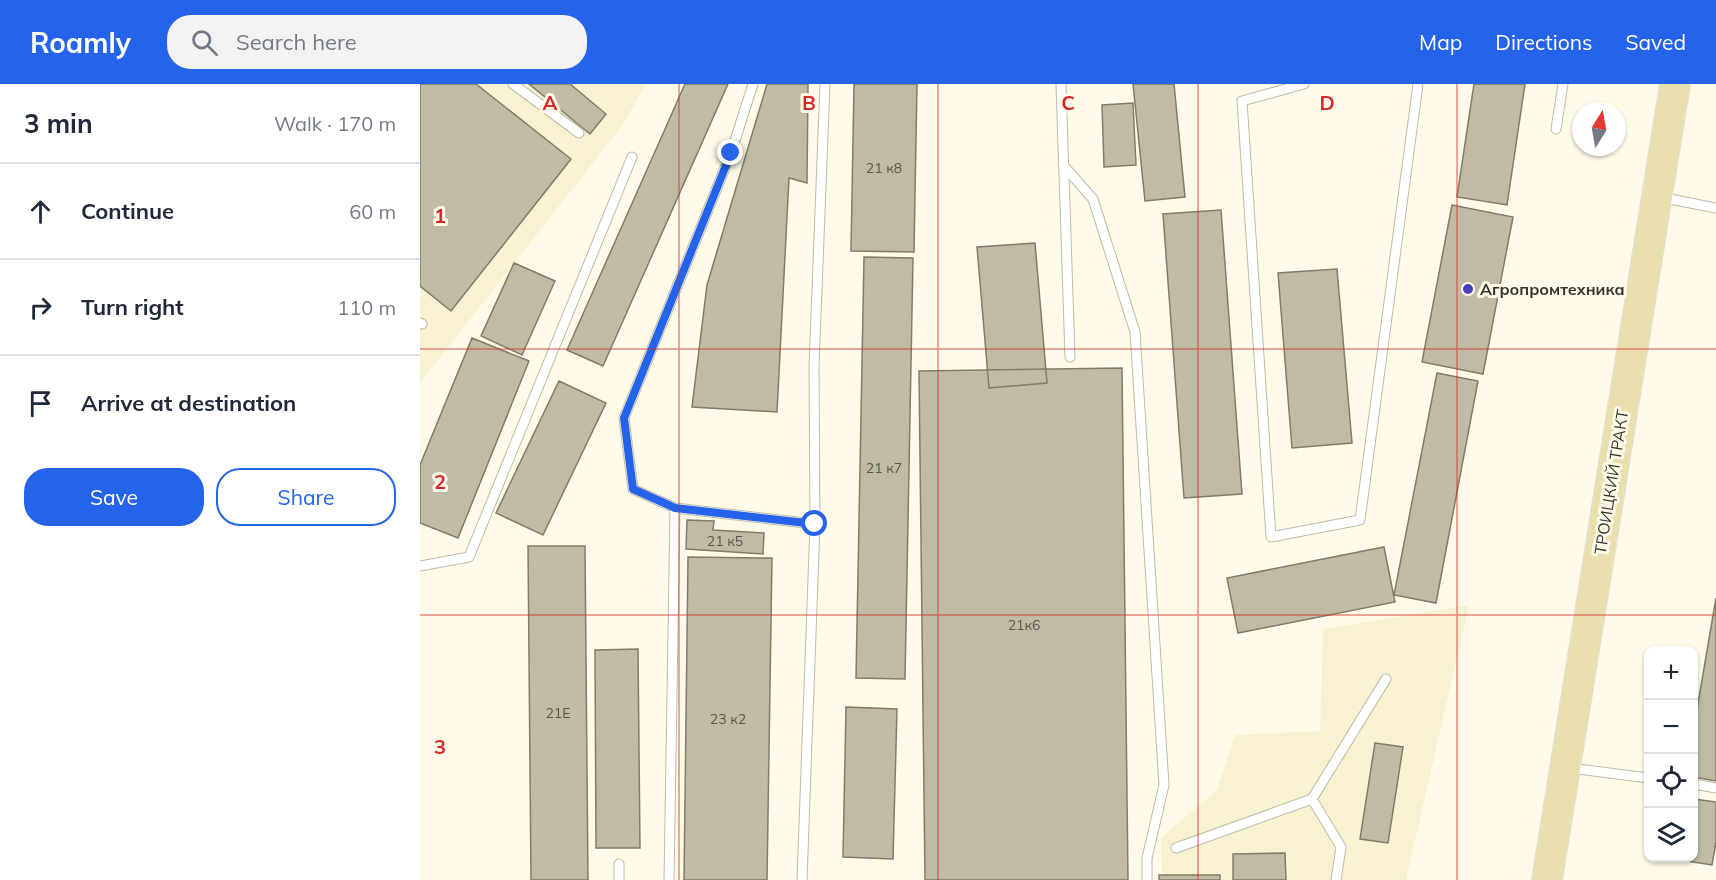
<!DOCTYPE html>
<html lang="en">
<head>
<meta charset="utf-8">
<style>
  :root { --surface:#fff; --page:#f2f2f3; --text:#1f2937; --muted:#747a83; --line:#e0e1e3; --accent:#2563eb }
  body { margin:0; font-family:Mulish,sans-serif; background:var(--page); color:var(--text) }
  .controls { position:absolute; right:18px; bottom:18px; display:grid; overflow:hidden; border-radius:12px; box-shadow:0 2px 4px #0004 }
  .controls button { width:54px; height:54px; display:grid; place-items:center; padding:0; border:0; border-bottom:2px solid var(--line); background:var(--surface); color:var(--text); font:30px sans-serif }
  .compass { position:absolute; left:1152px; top:18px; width:54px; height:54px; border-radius:50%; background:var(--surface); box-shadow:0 2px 4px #0004; rotate:11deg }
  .stop { position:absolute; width:18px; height:18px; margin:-14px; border:4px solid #2563eb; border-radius:50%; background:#fff }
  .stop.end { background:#2563eb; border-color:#fff; box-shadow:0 2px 6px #0008 }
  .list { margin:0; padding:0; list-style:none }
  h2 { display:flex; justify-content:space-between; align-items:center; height:78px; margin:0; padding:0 24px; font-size:26px }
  h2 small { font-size:20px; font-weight:400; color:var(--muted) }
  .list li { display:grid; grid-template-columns:39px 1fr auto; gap:18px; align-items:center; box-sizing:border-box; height:96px; padding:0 24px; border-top:2px solid var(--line) }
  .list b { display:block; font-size:22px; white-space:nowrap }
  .list em { font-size:20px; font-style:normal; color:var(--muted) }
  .actions { display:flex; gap:12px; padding:18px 24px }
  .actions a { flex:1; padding:14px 0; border:2px solid var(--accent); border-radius:24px; text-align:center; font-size:21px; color:var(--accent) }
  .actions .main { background:var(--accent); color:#fff }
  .icon { flex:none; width:33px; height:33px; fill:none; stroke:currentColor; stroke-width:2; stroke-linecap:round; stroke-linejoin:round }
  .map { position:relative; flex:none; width:1296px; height:796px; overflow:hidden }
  header { display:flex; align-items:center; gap:36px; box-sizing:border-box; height:84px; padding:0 30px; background:var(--accent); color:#fff }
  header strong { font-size:28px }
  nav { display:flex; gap:33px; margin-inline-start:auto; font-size:21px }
  .search { width:420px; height:54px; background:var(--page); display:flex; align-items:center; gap:15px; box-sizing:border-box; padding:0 21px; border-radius:24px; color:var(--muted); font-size:22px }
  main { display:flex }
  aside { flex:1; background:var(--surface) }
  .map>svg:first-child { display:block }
  .built { fill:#f8f2d2 }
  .building { fill:#c0bba4; stroke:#817c67; stroke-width:1.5 }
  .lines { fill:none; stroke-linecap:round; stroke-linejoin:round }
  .service-casing { stroke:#c0bba4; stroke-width:11 }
  .primary-casing { stroke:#e3e3e1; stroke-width:32 }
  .service { stroke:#fff; stroke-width:9 }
  .primary { stroke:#e8deae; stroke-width:30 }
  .route { stroke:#2563eb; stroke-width:8 }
  .grid { fill:none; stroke:#d62828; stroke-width:1.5; stroke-opacity:0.55 }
  .poi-dot { fill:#4540b6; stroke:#fffbe8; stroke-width:2 }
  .labels { text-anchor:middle; stroke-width:6; stroke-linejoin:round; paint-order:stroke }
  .number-label { font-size:14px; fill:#585649 }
  .poi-label { font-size:16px; font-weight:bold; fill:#36352b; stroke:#fffbe8; text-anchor:start }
  .street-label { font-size:16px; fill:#36352b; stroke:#fffbe8 }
  .grid-label { font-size:20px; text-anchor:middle; font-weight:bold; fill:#d62828; stroke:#fffbe8; stroke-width:6; stroke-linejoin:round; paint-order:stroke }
</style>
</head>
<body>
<header>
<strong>Roamly</strong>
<div class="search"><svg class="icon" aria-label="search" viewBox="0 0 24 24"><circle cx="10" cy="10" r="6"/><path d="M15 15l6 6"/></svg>Search here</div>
<nav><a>Map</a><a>Directions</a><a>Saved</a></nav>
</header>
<main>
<aside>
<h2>3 min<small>Walk · 170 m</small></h2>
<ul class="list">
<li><svg class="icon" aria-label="ahead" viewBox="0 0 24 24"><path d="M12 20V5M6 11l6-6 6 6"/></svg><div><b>Continue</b></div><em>60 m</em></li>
<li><svg class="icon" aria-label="right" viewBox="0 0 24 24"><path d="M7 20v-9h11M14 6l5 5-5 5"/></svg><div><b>Turn right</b></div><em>110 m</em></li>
<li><svg class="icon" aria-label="arrive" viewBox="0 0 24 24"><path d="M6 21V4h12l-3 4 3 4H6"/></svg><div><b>Arrive at destination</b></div></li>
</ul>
<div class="actions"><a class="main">Save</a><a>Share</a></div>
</aside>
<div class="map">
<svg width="1296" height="796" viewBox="0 0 1296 796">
  <rect width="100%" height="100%" fill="#fffbe8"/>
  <!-- built -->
  <path class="built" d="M0,0h226l-24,42 -202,257z
    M1049,521l-63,275h-244l-1,-42 56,-48 18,-55 85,-4 3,-102z"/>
  <!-- building -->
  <path class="building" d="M0,0h56l95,75 -120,152 -31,-25z
    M109,0h41l36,30 -16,20z
    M265,0h43l-125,282 -36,-16z
    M347,0h41l-1,99 -18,-5 -12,234 -85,-5 15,-122z
    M434,0h63l-3,168 -63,-1z
    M713,0h41l11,113 -40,4z
    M1054,0h51l-18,121 -50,-8z
    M713,19l3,62 -32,2 -2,-62z
    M1032,121l61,12 -30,157 -61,-12z
    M801,126l21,284 -58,4 -21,-284z
    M615,159l12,140 -58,5 -12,-141z
    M444,173l49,1 -8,421 -49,-1z
    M94,179l41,18 -33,74 -41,-19z
    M917,185l15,174 -60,5 -14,-175z
    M52,254l57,23 -71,177 -38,-15v-58z
    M702,284l6,512h-203l-6,-509z
    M1017,289l41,8 -42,222 -42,-8z
    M139,297l47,22 -63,132 -47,-22z
    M267,436l27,1 -1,9 51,3 -1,21 -77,-5z
    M108,462h57l3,334h-57z
    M964,463l11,55 -157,31 -11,-55z
    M268,473l84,1 -5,322h-83z
    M1296,514v183l-22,-4v-50z
    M218,565l2,199h-44l-1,-198z
    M426,623l51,2 -4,150 -50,-2z
    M955,659l28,4 -15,96 -28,-4z
    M1274,715l22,3v40l-4,23 -45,-7h27z
    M865,769l1,27h-53v-26z
    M739,791h61v5h-61z"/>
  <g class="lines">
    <defs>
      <path id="service" d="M93,0l66,49
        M333,0l-22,69 -107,265 9,71 42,19 140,16
        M641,0l9,273
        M884,0l-62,17 29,436 89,-17 58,-436
        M1136,45l7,-45
        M643,81l30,34 42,133 29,453 -17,73v22
        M1240,113l56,11
        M0,239l2,1
        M0,482l49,-9 163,-400
        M1150,684l78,10
        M1274,700l22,4
        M892,715l29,48 -5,33
        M756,764l136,-49 74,-120
        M199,780v16
        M249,796l6,-372
        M382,796l13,-356 -1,-158 11,-282"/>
      <path id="primary" d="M1127,796l128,-796"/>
    </defs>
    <!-- service casing -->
    <use href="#service" class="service-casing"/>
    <!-- primary casing -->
    <use href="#primary" class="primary-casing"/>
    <!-- service -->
    <use href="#service" class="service"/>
    <!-- primary -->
    <use href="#primary" class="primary"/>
  </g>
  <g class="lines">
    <!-- route -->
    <path class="route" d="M311,69l-107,265 9,71 42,19 140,16"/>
  </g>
  <!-- grid -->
  <path class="grid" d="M259,0v796M518,0v796M778,0v796M1037,0v796M0,265h1296M0,531h1296"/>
  <!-- markers -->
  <circle class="poi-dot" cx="1048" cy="205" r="6"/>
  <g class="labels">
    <!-- number labels -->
    <g class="number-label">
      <text x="464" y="89">21 к8</text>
      <text x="464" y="389">21 к7</text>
      <text x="305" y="462">21 к5</text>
      <text x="604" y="546">21к6</text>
      <text x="138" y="634">21Е</text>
      <text x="308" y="640">23 к2</text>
    </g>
    <!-- poi labels -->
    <g class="poi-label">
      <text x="1060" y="211">Агропромтехника</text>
    </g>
    <!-- street labels -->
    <g class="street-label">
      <text transform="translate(1191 398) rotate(-81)" y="6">ТРОИЦКИЙ ТРАКТ</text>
    </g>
  </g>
  <g class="grid-label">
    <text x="130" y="26">A</text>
    <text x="389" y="26">B</text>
    <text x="648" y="26">C</text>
    <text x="907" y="26">D</text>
    <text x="20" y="139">1</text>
    <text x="20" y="405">2</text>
    <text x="20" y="670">3</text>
  </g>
</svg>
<div class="controls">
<button>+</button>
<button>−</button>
<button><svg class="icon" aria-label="locate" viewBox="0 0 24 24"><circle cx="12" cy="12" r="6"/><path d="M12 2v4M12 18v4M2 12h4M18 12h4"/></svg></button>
<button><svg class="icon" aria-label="layers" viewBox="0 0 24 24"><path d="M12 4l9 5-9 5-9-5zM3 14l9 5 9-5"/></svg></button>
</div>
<svg class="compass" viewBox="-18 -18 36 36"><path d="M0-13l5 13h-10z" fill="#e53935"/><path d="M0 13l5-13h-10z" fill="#747a83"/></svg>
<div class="stop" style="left:395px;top:440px"></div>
<div class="stop end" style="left:311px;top:69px"></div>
</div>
</main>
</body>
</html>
